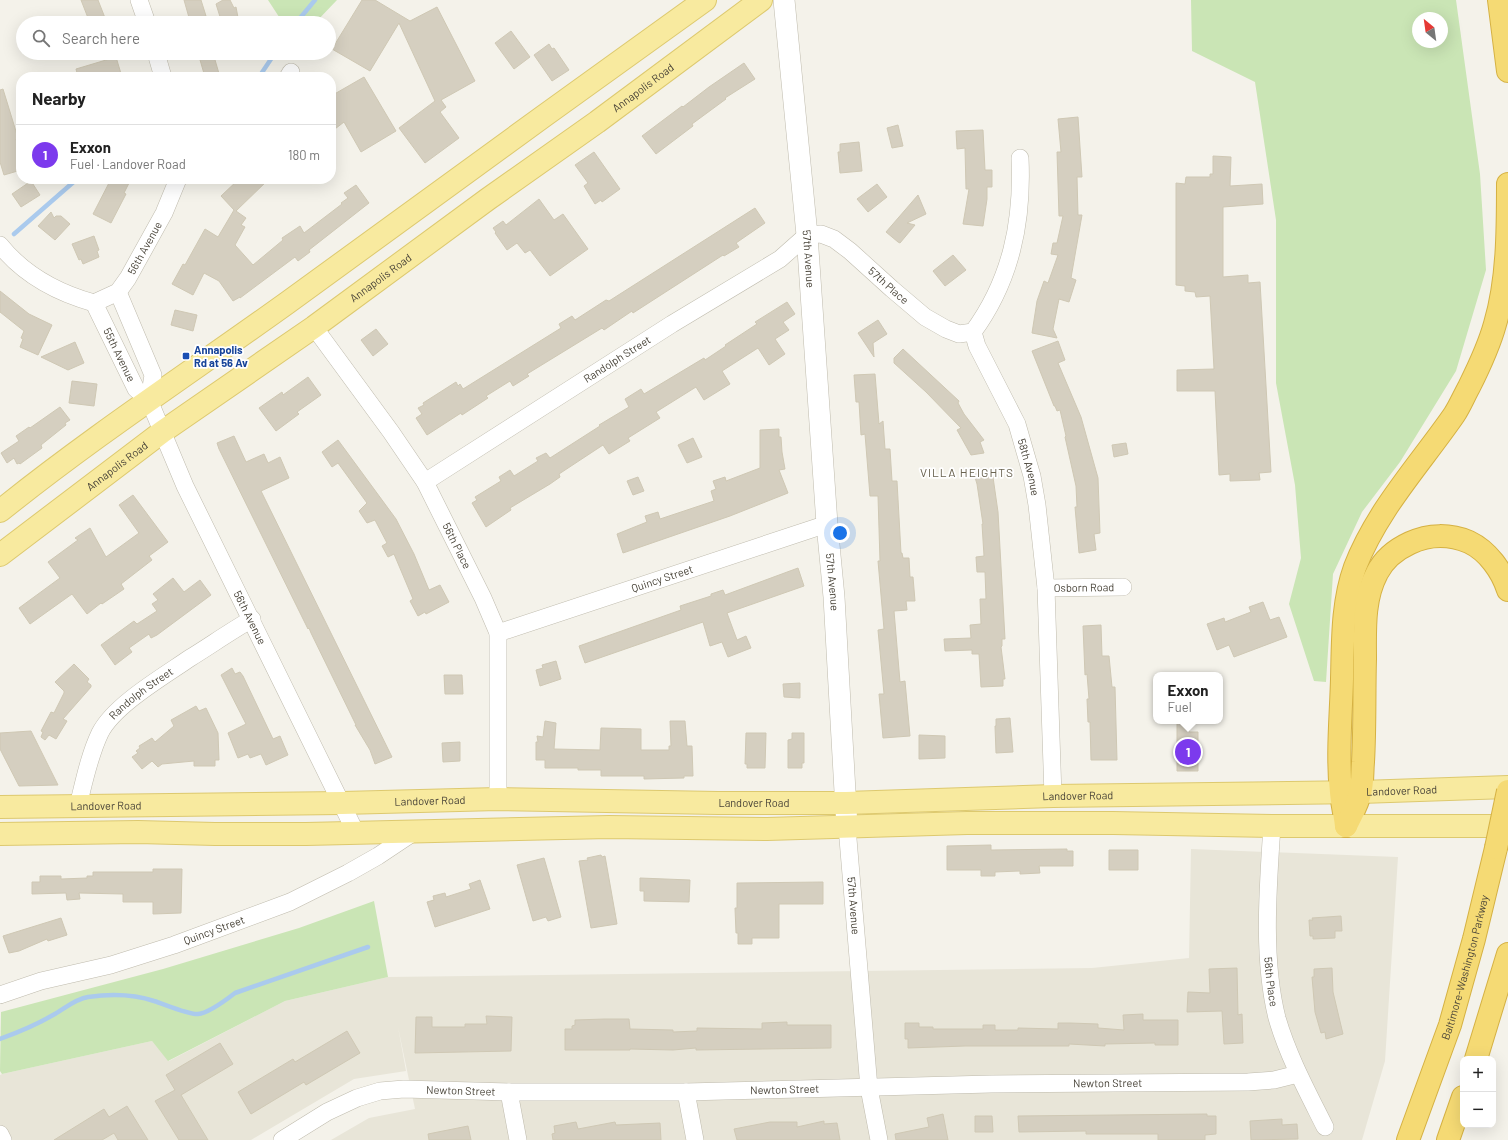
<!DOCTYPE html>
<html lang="en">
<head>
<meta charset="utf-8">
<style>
  :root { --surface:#fff; --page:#f2f2f2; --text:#222; --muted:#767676; --line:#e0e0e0; --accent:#7c3aed }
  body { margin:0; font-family:Barlow,sans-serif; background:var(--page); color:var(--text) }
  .controls { position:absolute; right:12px; bottom:12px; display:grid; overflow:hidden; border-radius:8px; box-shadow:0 4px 16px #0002 }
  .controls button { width:36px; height:36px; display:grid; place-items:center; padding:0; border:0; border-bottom:1px solid var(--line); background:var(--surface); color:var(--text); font:20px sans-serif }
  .compass { position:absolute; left:1412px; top:12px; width:36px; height:36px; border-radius:50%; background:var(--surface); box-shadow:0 4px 16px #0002; rotate:331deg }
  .you { position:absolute; left:840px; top:533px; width:14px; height:14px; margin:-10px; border:3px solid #fff; border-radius:50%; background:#1a73e8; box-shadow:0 0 0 6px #1a73e833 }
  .badge { display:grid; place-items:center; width:26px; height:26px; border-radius:50%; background:var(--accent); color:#fff; font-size:13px; font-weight:700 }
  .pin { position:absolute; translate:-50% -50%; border:2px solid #fff; box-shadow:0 1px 4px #0006 }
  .popup { position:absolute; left:1153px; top:672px; width:70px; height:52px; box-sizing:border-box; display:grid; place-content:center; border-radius:8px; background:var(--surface); filter:drop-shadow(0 1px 3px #0005); font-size:13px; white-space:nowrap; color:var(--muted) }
  .popup b { font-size:15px; color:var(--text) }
  .popup::after { content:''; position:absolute; left:50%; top:100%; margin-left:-8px; border:8px solid transparent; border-top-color:var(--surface) }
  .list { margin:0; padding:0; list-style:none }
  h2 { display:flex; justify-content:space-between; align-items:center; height:52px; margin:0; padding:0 16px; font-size:17px }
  h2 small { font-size:13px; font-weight:400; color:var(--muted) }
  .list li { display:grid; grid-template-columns:26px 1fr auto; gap:12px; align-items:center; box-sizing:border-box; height:60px; padding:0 16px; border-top:1px solid var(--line) }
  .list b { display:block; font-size:15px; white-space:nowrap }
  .list p { margin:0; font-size:13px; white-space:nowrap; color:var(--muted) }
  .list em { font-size:13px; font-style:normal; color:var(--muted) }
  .icon { flex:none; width:22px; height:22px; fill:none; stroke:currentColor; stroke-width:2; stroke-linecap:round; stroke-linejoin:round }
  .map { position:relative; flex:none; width:1508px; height:1140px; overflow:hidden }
  .search { position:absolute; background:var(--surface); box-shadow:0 4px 16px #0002; left:16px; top:16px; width:320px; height:44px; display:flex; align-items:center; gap:10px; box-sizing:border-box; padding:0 14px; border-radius:22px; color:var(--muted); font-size:15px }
  .panel { position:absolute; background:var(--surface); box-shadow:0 4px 16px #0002; left:16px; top:72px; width:320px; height:112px; border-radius:16px }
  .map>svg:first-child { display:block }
  .residential { fill:#e8e5d8 }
  .green { fill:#cae5b5; fill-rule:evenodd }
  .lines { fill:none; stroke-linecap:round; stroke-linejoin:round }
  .stream { stroke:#aacaed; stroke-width:4.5 }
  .building { fill:#d5cfc0; stroke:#cfc8b4 }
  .minor-casing { stroke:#bfbbad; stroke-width:18 }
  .tertiary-casing { stroke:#bfbbad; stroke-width:22 }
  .primary-casing { stroke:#ddc96f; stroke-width:24 }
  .motorway-casing { stroke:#d5b143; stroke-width:24 }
  .minor { stroke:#fff; stroke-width:17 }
  .tertiary { stroke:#fff; stroke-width:21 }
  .primary { stroke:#f8ea9f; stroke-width:22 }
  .motorway { stroke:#f5da74; stroke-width:22 }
  .motorway-bridge-casing { stroke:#d5b143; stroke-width:24; stroke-linecap:butt }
  .motorway-bridge { stroke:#f5da74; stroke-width:22 }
  .transit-dot { fill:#1a4fb4; stroke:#fff; stroke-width:1.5 }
  .labels { text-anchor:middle; stroke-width:3.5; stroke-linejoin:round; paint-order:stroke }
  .street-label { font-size:11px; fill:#484338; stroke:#fff }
  .transit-label { font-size:11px; font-weight:bold; fill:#164399; stroke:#fff; text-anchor:start }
  .neighbourhood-label { font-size:12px; letter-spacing:1px; fill:#6a6350; stroke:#fff }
</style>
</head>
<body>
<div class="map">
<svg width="1508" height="1140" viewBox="0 0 1508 1140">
  <rect width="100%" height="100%" fill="#f4f2ea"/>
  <!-- residential -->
  <path class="residential" d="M1191,849l207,8 -13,204 -23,79h-1031l38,-22 46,-9 -17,-82 8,44 -52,8 -103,61h-251v-65l2,-1 150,-33 17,20 116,-60 103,-24 704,-9 97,-10z"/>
  <!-- green -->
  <path class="green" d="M268,0h69l-22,23h-32z
    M1191,0h265l24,174 6,96 -30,101 -56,91 -38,50 -29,62 -7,108 -12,-1 -25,-77 12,-46 -6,-73 -19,-102v-163l-21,-138 -63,-31zM1418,18h24v24h-24z
    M374,901l14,76 -103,24 -117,60 -16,-20 -150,33 -2,-3 1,-59 162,-43 136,-41z"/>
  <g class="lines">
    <!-- stream -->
    <path class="stream" d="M296,23l19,-23
      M259,77l16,-24
      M14,234l63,-55
      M0,1039c19,-7 36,-14 53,-24 11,-6 22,-16 35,-18 22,-3 45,-3 66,4 10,3 35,14 44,13 11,-1 28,-14 37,-21l133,-46"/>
  </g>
  <!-- building -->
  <path class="building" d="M81,0h17l9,23h-17z
    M184,0h17l5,16 -16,5z
    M223,0h7l4,8 2,-1 3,16h-17l-6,-19z
    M362,0h13l35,21 27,-14 38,74 -34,19 5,7 -6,5 19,26 -34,25 -26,-35 36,-27 -36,-78 -29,48 -38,-22z
    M511,31l19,26 -16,12 -19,-26z
    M549,44l3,5 2,-1 15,22 -17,11 -18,-26z
    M198,53h15l7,24h-15z
    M116,57l6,20h-18l-1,-4 -14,4h-11l-2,-8z
    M744,63l11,16 -30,19 1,1 -34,25 1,2 -37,28 -14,-18 40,-30 1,1 26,-20z
    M364,77l32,54 -35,21 -17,-30 -13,10v-36z
    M3,89l15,49 -2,1 5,16v15l-17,5 -4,-13v-72z
    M1078,117l4,60h-5l1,38h4l-11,63 5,2 -7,22 -10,-3 -6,30 4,9 -25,-5 5,-32 7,-20 4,2 10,-28 -7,-1 2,-11h4l6,-27h-4l-2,-64h4l-3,-33z
    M898,125l5,21 -11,2 -5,-20z
    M983,130l2,40h7v17h-5v12l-4,27 -20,-2 6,-35h-3l-1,-41 -8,1 -1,-18z
    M859,142l3,29 -22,2 -2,-21h2v-8z
    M594,152l26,37 -18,13 -1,-2 -6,4 -11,-18 4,-3 -13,-18z
    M1213,156l18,1 -1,29 32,-2 1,20 -40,3v70l25,-2v8l12,-1 11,190 -12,1 1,7 -30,1v-7l-11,1 -4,-84h-38v-21l37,-1 -4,-73 -14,1 -1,-5 -10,-1v-5l-9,-1v-102l9,1 1,-7h24v-3h3z
    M111,179h20l-7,14 2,1 -15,29 -18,-9z
    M239,179h30l-33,32 10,7 -5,7 4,2 -10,18 18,20 30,-25 -1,-2 18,-12 4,7 38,-29 -1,-1 7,-5 -4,-5 12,-8 13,18 -60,47 1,2 -12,9 -3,-4 -55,41v-1l-7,4 -14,-20 -15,-8 -11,22 -21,-11 11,-20 2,1 20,-36 13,8 16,-27 -13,-14z
    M31,181l9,14 -19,12 -9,-13z
    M877,184l10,13 -19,15 -11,-13z
    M918,195l8,19 -19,9 8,2 -15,18 -2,-1 -12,-10z
    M539,199l15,21 9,-6 25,35 -38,27 -20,-26 -5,3 -8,-10 -10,7 -12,-17 1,-1 -3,-4 10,-7 3,4z
    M755,208l10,15 -29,20 3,4 -15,9 -1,-1 -90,58 -1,-2 -28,19 -2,-2 -75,46 2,2 -16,10 -3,-5 -24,15 2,2 -26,17 -1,-2 -34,22 -11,-17 6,-4 -4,-6 6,-3 -1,-2 33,-21 2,4 2,-2 3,5 98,-61 -2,-4 13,-8 3,4 31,-20 3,1z
    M51,212l3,6 2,-2h5l9,8 -15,16 -17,-14z
    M94,236l5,14 -2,1 2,6 -16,7 -2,-5 -2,1 -7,-16z
    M953,255l13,15 -21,16 -12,-15z
    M0,291l29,23 23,11 -14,30 -18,-8 3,-8 -2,-1 3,-7 -24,-19z
    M787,302l8,12 -12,8 6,8 -14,9 10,15 -16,11 -11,-17 -36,23 8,13 -26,16 -8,-13 -40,25 4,6 -32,20 2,3 -21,13 -6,-9 -44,29 1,3 -10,7 -40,24 1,2 -25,17 -14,-24 5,-3 -2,-3 26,-16 -2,-4 11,-7 4,6 24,-15 -2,-3 10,-5 4,5 50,-32 -1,-1 30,-18 -4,-8 16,-10 3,5 60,-36 1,2 21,-14 -1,-1 32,-21 -2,-2z
    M175,310l22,5 -4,16 -22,-6z
    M878,320l9,14 -14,9 1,14 -16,-24z
    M376,329l12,15 -15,12 -12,-16z
    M1058,341l7,19 -7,3 23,54 17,61 2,55 -6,1 2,16 -17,3 -4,-46h2l-1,-21 -11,-49 1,-1 -6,-26 -3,1 -2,-5h-1l-22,-55z
    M75,342l9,21 -16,7 -27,-13z
    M903,349l56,52 -1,2 6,11 20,26 -4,2 4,11 -13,2 -14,-25 4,-2 -35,-36 -32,-29v-5z
    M875,374l4,50 4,-3 2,28h5l2,32h5l4,72h1l1,5h6l1,19h3l2,24h-9l1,9 -13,1 6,71 5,-1 5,55 -27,2 -4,-44h5l-6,-64 6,-1 -6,-68h2l-2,-65h-8l-5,-62 -4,1 -2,-33h-3l-2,-27z
    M308,377l13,18 -24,17 2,2 -23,17 -17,-23 23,-16 1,3z
    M72,381l25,3 -3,22 -25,-3z
    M60,407l10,13 -5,3 1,2 -25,20 1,3 -22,16 -1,-1 -2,1 -3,-6 -7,5 -6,-10 18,-12 -3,-5 13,-9 1,1z
    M779,429v8h2l1,15 3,17 -6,1 9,23 -58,23 -107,37 -6,-19 30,-12 -2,-6 13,-4 2,7 54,-18 -3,-10 5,-2 -3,-8 12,-4 1,4 34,-13v-38z
    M234,436l12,26 18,-8 4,9 12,-6 9,21 -28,13 131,266 -17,7 -5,-14 -15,-25h1l-45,-92 -2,-5 -1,1 -89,-180 -2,-6z
    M693,438l9,19 -15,6 -9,-18z
    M338,440l58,79 18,35 15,36 11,-5 9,17 -23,12 -1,-2 -7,4 -8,-15 3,-2 -19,-45 -6,3 -6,-11 5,-3 -12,-23 -8,3 -8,-12 8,-8 -29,-40 -6,4 -10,-15z
    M1126,443l2,11 -14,3 -2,-12z
    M990,470l3,7 5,35 7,127h-3v7l-1,1 4,32h-2v7l-22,1 -2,-33h-7v-4l-27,1 -1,-12 27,-1 -1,-13 11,-1 -1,-25h6l-1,-27h-8l-1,-15 8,-1 -2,-32h1l-6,-40 -3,-10z
    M638,477l6,14 -11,4 -6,-14z
    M133,495l35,47 -19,14 3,4 -31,24 3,5 -22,15 -1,-1 -14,11 -15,-20 -42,30 -11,-16 41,-30 -12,-16 30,-22 -3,-2 15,-10 16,29 33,-24 -20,-28z
    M798,568l6,18 -77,27 10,27 9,-4 5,12 -23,9 -6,-15 -12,4 -7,-24 -118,41 -6,-17 102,-36 -1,-4 31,-10v-2l12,-4 2,5z
    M173,578l11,14 16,-12 11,15 -54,40 -6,3 -2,-4 -20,14 3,4 -17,13 -14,-20 33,-24 3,3 20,-13 -5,-7 6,-4 -5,-6z
    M1263,602l7,18 9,-3 8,20 -53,20 -5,-12 -12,5 -10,-26 17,-6 1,4 26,-10 -2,-5z
    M1101,625l1,31h7l3,31h3l2,73h-26l-1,-38h-2l-1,-23h2l-2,-25 -2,1 -2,-49z
    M556,661l5,18 -21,7 -4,-16 7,-2 -1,-3z
    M74,664l15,15 -2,3 4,3v2l-28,32 4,2 -11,18 -7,-4 -4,5 -4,-3 2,-5 -2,-1 10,-19 3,1 10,-20v-2l-9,-9z
    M232,668l3,6 5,-2 3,4 30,63 7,-3 8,19 -22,10 -5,-11 -11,4 -2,-4 -10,4 -10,-25 18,-9 -25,-49z
    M444,675h18l1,19h-18z
    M800,683v15l-16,-1 -1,-13z
    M196,706l3,5 7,-3 12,25 1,27h-4v6h-21v-5l-32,3 -4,3 -6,-6 -10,8 -10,-12 6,-4 -2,-2 4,-3 -1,-2 13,-8 3,4 19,-16 -3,-6z
    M1010,718l3,34 -17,1 -1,-27h1v-7z
    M545,721l11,2 -2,26 46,1 1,-22 40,1v21h28v-4h2l-1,-25h15l2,25h5l1,30h-9v2l-40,1v-3h-43v-6h-23v-2h-33v-8h-9v-18h2l-1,-6 6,1z
    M1177,721h12v11h9v39h-21z
    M31,731l27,54 -39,1 -19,-37v-16z
    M746,733h20l-1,35h-18v-4h-2z
    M792,733h12v30h-2v5h-14v-28l4,-1z
    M919,735l26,1v22l-26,1z
    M460,742v19l-17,1 -1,-19z
    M991,845v5l76,-1v2h6v15h-34l1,7 -20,1v-3l-25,1v4h-14v-6h-34v-24z
    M1109,850h29v20h-29z
    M601,855l1,2 3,-1 12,68 -26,4 -12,-67 9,-1 -1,-2z
    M544,858l17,59 -13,4 -2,-4 -13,4 -16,-56z
    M153,869h29l-1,44 -28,1v-12h-30v-8l-44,-1 1,6 -13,1 -1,-7 -34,1v-12h8v-6h21v3l26,-1v-2h6v-4h60z
    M640,878l50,2 -1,22 -45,-1v-10h-4z
    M480,880l10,29 -55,18 -8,-25 7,-2 -1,-4 12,-3 1,4 25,-8 -2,-5z
    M823,882v22h-44v34h-27v6h-14v-11h-2l-1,-25h2v-25z
    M1341,916l1,15h-7v7l-22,1v-3h-3l-1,-16h4l-1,-2z
    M61,918l6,17 -19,6 -1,-2 -28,12 -10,2 -6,-17z
    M1237,968l1,47 4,-1 1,29 -19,1 -2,-33 -35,1 1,-20 22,1 -1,-24z
    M1332,968l1,24 10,42 -17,5 -1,-7 -4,1 -6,-21 -3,-35h2v-8z
    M1143,1014v6h35v25h-23v-2l-50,1v2l-36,-2v2h-104l-57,2v-9h-3v-16h14v4h14v2h50v-4h12v5h23v-2l40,1v-6h12l28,1v4l26,2 -1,-15z
    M486,1016l26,1 -1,34 -96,2 1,-36h16v10h33v-3h22z
    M605,1019h24l1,10 43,1v2l24,-1v-3l65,1v-6l25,-1v3h44v23l-135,2v-2l-23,2 -43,-1v1h-65v-21h7v-3l3,-1v-5z
    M347,1031l13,22 -54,32 -2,-3 -53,32 -13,-22 55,-33 2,3z
    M220,1043l13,21 -52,31 27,45h-29l-24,-39 20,-11 -9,-15z
    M127,1106l21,34h-30l-4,-7 -12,7h-48l50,-31 5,8z
    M943,1114l5,26h-52l-1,-6 34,-7 -2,-9z
    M1207,1114v2h9v18l-11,1v5h-47v-6h-72v-3l-67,1 -1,-16z
    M975,1116h17l1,16h-18z
    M1282,1119v6l15,-1 1,15 -47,1 -1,-19z
    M824,1121v3l13,-1 3,17h-103l-3,-11 36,-7h27v5z
    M576,1122l2,7 37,-7 1,3 44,-2 1,17h-108l-1,-6 3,-1 -1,-7z
    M468,1126l3,14h-42l-1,-6z"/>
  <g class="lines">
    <defs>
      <g id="minor">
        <path d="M139,0l8,23"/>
        <path d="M156,53l7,24"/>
        <path d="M288,77l3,-5"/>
        <path id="s1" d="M1020,158c3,64 -9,122 -47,174l4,14 40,78 15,52 5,29 9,83 7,208"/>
        <path id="s2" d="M0,245c24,30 58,48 94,58l42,86 13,11 36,86 171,347"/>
        <path d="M118,292l35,83 -4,25"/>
        <path id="s3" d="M94,303l24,-11 10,-14 36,-65 14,-34"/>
        <path id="s4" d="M314,327l77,105 34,50 58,116 15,35v166"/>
        <path id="s5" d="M425,482l247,-158 108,-65 27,-24 14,-1 13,5 16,12 42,38 33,28 21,12 13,5 14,-2"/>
        <path id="s6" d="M1046,588l77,-1"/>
        <path id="s7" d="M498,633l329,-109"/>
        <path id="s8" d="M78,806c6,-24 11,-50 22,-73 14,-28 64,-57 90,-75 21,-13 41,-27 62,-39"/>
        <path id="s9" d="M1272,826c-4,61 -10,132 5,192 11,38 30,73 48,109"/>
        <path id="s10" d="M847,827l22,261 10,52"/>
        <path id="s11" d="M0,995l41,-14 70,-16 63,-20 116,-43 58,-29 30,-17 36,-24"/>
        <path d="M509,1092l9,48"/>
        <path d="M686,1092l9,48"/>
        <path d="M0,1134l3,6"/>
        <path id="s12" d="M282,1140l45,-28 30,-14 23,-7 24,-2 105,3h177l305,-8 257,-2 26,-2 24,-6"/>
      </g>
      <g id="tertiary">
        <path id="s13" d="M784,0l23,235 20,289 7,73 13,230"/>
      </g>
      <g id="primary">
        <path d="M0,511c92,-74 191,-139 287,-208 139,-101 278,-203 418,-303"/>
        <path id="s14" d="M0,555l162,-123 152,-105 174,-128 109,-77 164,-122"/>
        <path id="s15" d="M0,807l342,-4 156,-4 220,4h128l207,-7 308,-4 147,-5"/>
        <path d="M0,834l138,-2 77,2h91l303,-7 158,2 200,-6h146l159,3h236"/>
      </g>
      <g id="motorway">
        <path d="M1499,0l9,71"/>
        <path d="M1346,826c-1,-11 -4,-22 -5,-34 -4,-37 0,-76 1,-113 1,-38 0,-76 13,-112 22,-57 65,-103 99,-152 6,-9 10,-19 15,-28 10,-20 20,-41 26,-63 13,-44 13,-94 13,-140"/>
        <path d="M1346,826c5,-11 12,-22 14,-33 3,-10 2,-21 3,-31 2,-34 1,-69 2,-103 0,-28 -2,-60 12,-86 7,-14 20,-24 33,-30 19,-9 40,-9 59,-1 19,9 33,29 39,48"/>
        <path d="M1476,1059l32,-105"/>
        <path id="s16" d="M1408,1140l42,-115 24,-86 22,-91"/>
        <path d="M1448,1140l15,-43"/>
      </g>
    </defs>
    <!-- minor casing -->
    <use href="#minor" class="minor-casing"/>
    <!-- tertiary casing -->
    <use href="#tertiary" class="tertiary-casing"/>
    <!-- primary casing -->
    <use href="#primary" class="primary-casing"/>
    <!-- motorway casing -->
    <use href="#motorway" class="motorway-casing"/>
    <!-- minor -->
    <use href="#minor" class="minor"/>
    <!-- tertiary -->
    <use href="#tertiary" class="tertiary"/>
    <!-- primary -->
    <use href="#primary" class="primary"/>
    <!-- motorway -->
    <use href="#motorway" class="motorway"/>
    <defs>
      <path id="motorway-bridge" d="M1496,848l12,-57"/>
    </defs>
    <!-- motorway-bridge casing -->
    <use href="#motorway-bridge" class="motorway-bridge-casing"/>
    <!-- motorway-bridge -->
    <use href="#motorway-bridge" class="motorway-bridge"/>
  </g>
  <!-- markers -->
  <rect class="transit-dot" x="182" y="352" width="8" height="8" rx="2"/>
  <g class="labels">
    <!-- street labels -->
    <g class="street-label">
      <text dy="4" stroke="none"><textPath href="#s14" startOffset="795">Annapolis Road</textPath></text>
      <text dy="4" stroke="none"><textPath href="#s3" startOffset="78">56th Avenue</textPath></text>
      <text dy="4" stroke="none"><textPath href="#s13" startOffset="260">57th Avenue</textPath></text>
      <text dy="4" stroke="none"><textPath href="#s14" startOffset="471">Annapolis Road</textPath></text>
      <text dy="4" stroke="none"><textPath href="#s5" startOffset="555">57th Place</textPath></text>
      <text dy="4" stroke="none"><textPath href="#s2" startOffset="170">55th Avenue</textPath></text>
      <text dy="4" stroke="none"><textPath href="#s5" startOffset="228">Randolph Street</textPath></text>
      <text dy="4" stroke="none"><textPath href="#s14" startOffset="147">Annapolis Road</textPath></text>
      <text dy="4" stroke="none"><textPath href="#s1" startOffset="331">58th Avenue</textPath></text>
      <text dy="4" stroke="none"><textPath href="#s4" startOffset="262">56th Place</textPath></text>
      <text dy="4" stroke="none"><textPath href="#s7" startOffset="173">Quincy Street</textPath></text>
      <text dy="4" stroke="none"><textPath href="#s13" startOffset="584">57th Avenue</textPath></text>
      <text dy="4" stroke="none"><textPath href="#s6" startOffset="38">Osborn Road</textPath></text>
      <text dy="4" stroke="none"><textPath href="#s2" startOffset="465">56th Avenue</textPath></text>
      <text dy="4" stroke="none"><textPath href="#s8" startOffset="134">Randolph Street</textPath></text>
      <text dy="4" stroke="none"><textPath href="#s15" startOffset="1402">Landover Road</textPath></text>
      <text dy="4" stroke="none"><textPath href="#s15" startOffset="1078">Landover Road</textPath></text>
      <text dy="4" stroke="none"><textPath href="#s15" startOffset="430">Landover Road</textPath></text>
      <text dy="4" stroke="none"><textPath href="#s15" startOffset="754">Landover Road</textPath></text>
      <text dy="4" stroke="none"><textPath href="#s15" startOffset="106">Landover Road</textPath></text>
      <text dy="4" stroke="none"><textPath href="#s10" startOffset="79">57th Avenue</textPath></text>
      <text dy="4" stroke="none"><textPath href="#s11" startOffset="224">Quincy Street</textPath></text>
      <text dy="4" stroke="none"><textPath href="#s16" startOffset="182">Baltimore-Washington Parkway</textPath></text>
      <text dy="4" stroke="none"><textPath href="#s9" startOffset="156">58th Place</textPath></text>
      <text dy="4" stroke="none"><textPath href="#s12" startOffset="838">Newton Street</textPath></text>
      <text dy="4" stroke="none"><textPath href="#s12" startOffset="191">Newton Street</textPath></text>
      <text dy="4" stroke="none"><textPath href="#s12" startOffset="515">Newton Street</textPath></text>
    </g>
    <!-- transit labels -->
    <g class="transit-label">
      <text x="194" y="354">Annapolis<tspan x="194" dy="13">Rd at 56 Av</tspan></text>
    </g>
    <!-- neighbourhood labels -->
    <g class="neighbourhood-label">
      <text x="967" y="477">VILLA HEIGHTS</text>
    </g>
  </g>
</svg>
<div class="controls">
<button>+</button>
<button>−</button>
</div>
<svg class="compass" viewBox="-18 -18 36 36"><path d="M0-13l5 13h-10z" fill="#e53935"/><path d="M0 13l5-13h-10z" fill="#767676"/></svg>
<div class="you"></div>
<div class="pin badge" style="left:1188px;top:752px">1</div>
<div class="popup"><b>Exxon</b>Fuel</div>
<div class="search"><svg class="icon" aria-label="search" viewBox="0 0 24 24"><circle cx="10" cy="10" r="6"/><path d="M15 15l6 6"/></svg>Search here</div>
<section class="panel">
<h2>Nearby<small></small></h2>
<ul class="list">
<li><span class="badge">1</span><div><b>Exxon</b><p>Fuel · Landover Road</p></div><em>180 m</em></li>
</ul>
</section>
</div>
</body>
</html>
